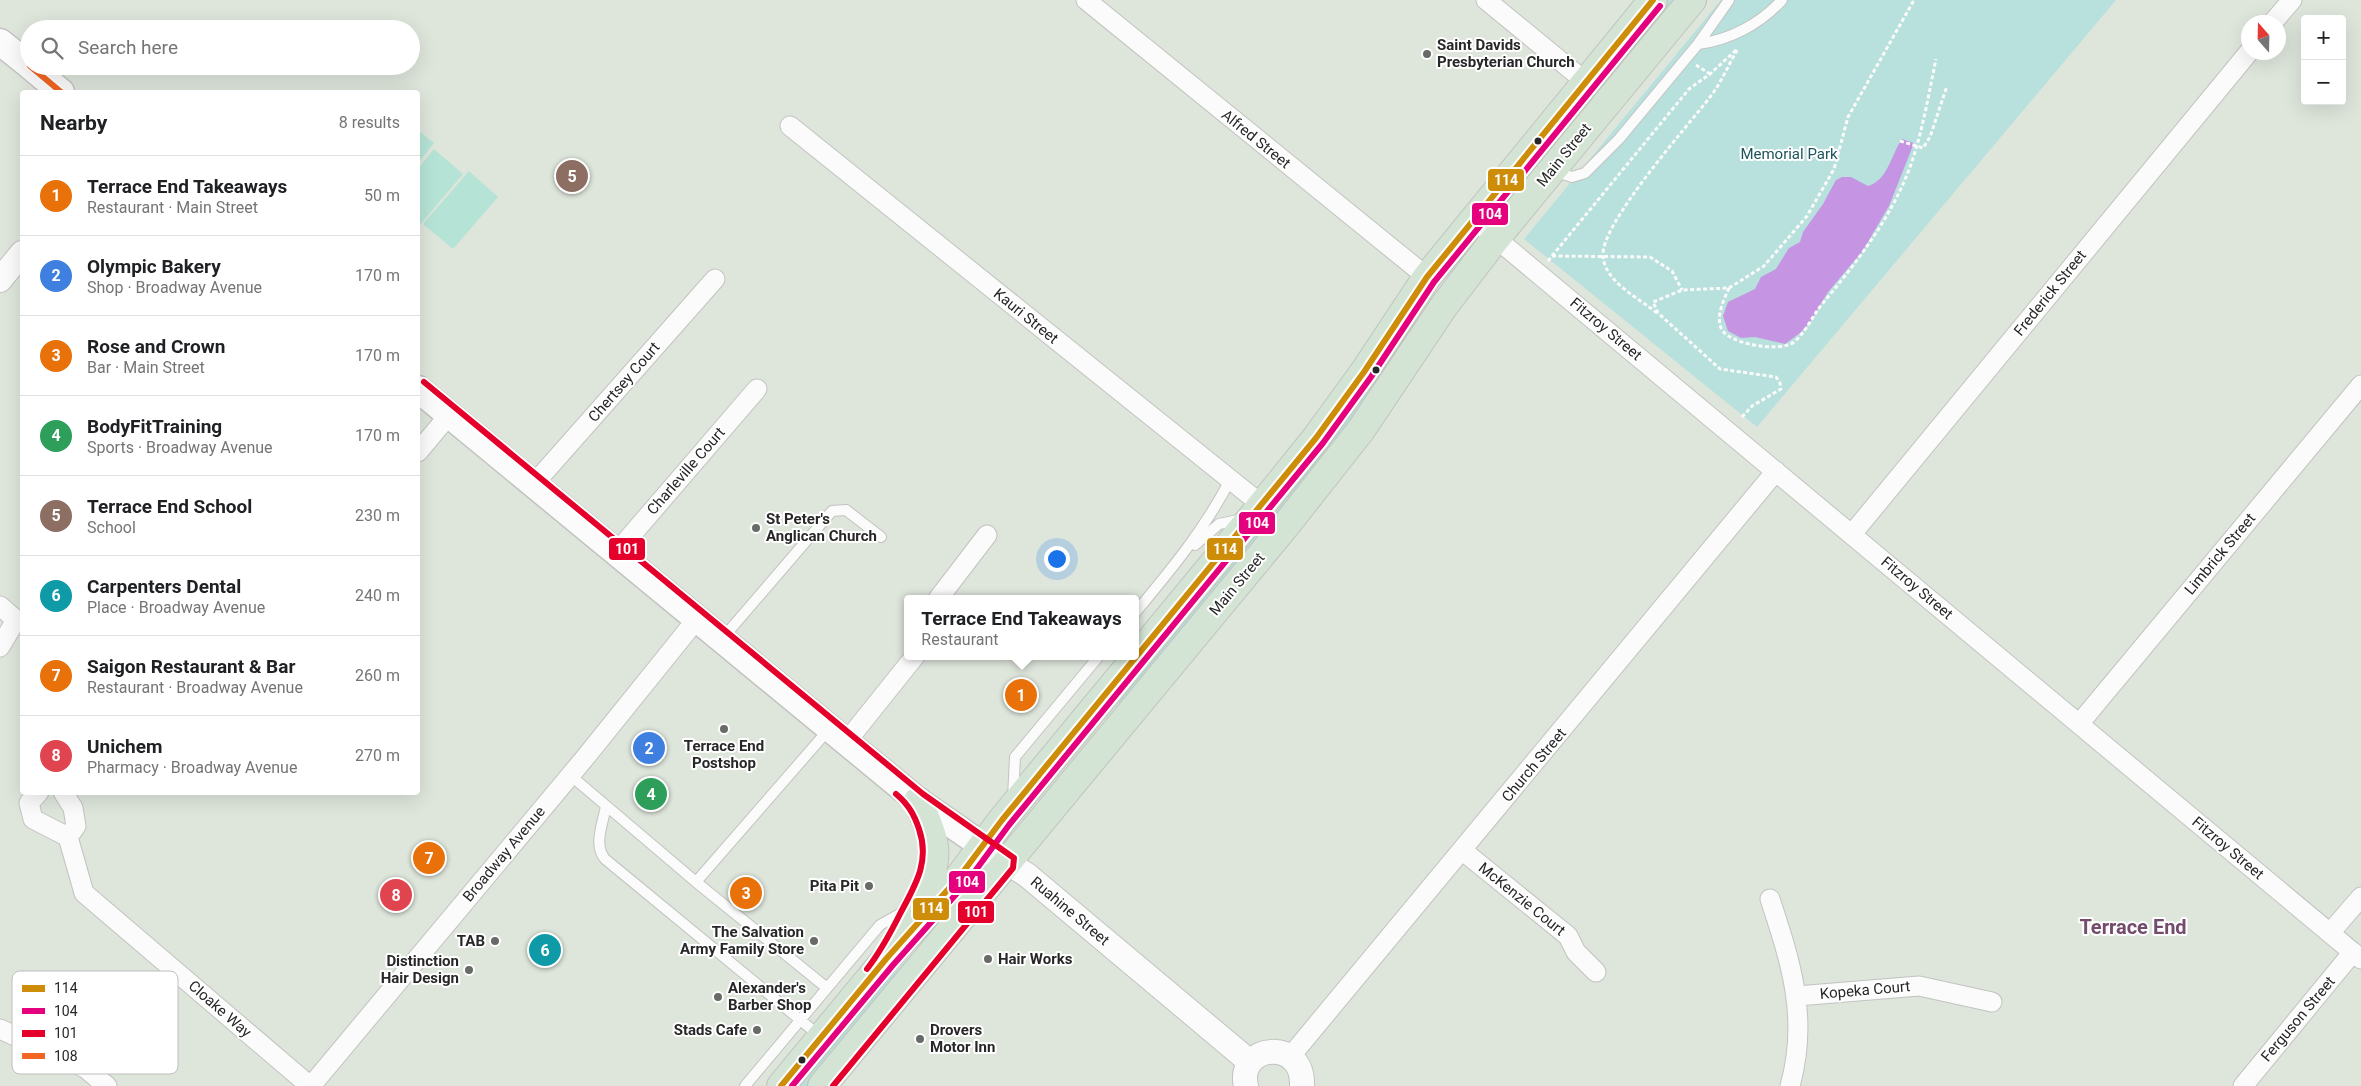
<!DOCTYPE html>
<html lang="en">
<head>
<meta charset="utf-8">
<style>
  :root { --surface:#fff; --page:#f2f2f2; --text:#202124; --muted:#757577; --line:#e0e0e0; --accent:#2563eb }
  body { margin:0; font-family:Roboto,sans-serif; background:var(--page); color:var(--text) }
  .controls { position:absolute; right:15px; top:15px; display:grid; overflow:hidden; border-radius:5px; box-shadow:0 5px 20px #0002 }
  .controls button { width:45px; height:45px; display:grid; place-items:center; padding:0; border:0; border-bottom:1px solid var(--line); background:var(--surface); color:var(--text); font:25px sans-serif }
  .compass { position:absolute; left:2241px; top:15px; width:45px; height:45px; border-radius:50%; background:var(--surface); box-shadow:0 5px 20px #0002; rotate:340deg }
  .you { position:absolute; left:1056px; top:558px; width:18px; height:18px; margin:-12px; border:4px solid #fff; border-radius:50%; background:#1a73e8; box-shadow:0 0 0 8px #1a73e833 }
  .badge { display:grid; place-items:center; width:32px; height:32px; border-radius:50%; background:var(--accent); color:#fff; font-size:16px; font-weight:700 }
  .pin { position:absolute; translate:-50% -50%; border:2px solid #fff; box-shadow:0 1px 5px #0006 }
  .popup { position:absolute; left:904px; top:595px; width:235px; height:65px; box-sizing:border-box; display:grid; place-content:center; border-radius:5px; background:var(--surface); filter:drop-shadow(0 1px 4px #0005); font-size:16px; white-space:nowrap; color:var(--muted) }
  .popup b { font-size:19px; color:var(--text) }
  .popup::after { content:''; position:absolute; left:50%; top:100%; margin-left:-10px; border:10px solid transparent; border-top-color:var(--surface) }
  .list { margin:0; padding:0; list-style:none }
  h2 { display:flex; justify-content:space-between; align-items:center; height:65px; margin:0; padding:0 20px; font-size:21px }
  h2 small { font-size:16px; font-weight:400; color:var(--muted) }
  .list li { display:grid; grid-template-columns:32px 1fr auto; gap:15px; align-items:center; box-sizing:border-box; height:80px; padding:0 20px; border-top:1px solid var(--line) }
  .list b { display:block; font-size:19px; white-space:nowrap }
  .list p { margin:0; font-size:16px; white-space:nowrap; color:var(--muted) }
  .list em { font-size:16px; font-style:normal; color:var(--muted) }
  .icon { flex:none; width:28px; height:28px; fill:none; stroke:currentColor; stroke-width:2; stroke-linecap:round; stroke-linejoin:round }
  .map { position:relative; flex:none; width:2361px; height:1086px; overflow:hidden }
  .search { position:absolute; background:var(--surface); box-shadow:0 5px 20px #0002; left:20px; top:20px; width:400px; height:55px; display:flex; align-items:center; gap:12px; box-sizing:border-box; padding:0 18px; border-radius:28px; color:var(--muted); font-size:19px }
  .panel { position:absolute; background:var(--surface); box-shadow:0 5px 20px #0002; left:20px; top:90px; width:400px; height:705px; border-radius:5px }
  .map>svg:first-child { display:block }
  .green { fill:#b8e0dc }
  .pitch { fill:#b5e4d6 }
  .water { fill:#c594e2 }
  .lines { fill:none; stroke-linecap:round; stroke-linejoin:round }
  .service-casing { stroke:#c2c3c1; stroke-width:12 }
  .minor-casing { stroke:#c2c3c1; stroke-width:21 }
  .tertiary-casing { stroke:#c2c3c1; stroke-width:26 }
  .secondary-casing { stroke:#c2c3c1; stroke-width:29 }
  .trunk-casing { stroke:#c0c3bf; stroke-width:30 }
  .path { stroke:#fafbfa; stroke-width:3; stroke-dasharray:4 2.5; stroke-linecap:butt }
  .service { stroke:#fafbfa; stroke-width:10 }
  .minor { stroke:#fafbfa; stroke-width:19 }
  .tertiary { stroke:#fafbfa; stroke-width:24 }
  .secondary { stroke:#fafbfa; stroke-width:26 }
  .trunk { stroke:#d4e4d4; stroke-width:28 }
  .bus-1-casing { stroke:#fff; stroke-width:10 }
  .bus-2-casing { stroke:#fff; stroke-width:10 }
  .bus-3-casing { stroke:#fff; stroke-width:10 }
  .bus-4-casing { stroke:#fff; stroke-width:10 }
  .bus-1 { stroke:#cd8d08; stroke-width:6 }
  .bus-2 { stroke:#e5007d; stroke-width:6 }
  .bus-3 { stroke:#e4002b; stroke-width:6 }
  .bus-4 { stroke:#f26522; stroke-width:6 }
  .poi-dot { fill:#676a66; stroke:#fff; stroke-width:2 }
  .bus-dot { fill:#272727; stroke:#fff; stroke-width:2 }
  .labels { text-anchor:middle; stroke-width:4; stroke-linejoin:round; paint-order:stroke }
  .poi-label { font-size:15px; font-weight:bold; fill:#272727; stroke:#fff; text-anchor:start }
  .street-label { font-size:15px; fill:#272727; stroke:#fff }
  .park-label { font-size:15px; fill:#1d535d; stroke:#fff }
  .district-label { font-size:20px; font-weight:bold; fill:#744b6c; stroke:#fff }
  .key { fill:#fff; stroke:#bebebe; stroke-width:1 }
  .key-label { font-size:14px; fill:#272727 }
  .line-badge { stroke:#fff; stroke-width:2 }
  .badge-label { font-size:14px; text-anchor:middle; font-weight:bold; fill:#fff }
</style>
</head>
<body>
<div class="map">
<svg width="2361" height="1086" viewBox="0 0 2361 1086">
  <rect width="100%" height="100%" fill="#dee6dc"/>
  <!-- green -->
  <path class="green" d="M1667,0h13l-175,210 -3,-2 31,-46z
    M1721,0h395l-359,427 -233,-188z
    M1429,304l3,2 -52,79 -111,144 -7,-6z
    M1259,526l7,7 -144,172 -7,-6z
    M919,947l3,2 -114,137h-11l66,-80z"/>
  <!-- pitch -->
  <path class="pitch" d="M418,130l16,13 -16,20z
    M434,149l29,25 -45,53v-58z
    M469,171l29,26 -45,52 -30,-25z"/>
  <!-- water -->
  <path class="water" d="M1902,139l12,4 -25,63 -27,46 -34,40 -18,30 -10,11 -15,11 -30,-7 -14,1 -13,-7 -5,-15 5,-14 27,-13 6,-12 15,-8 13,-21 11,-6 3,-10 20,-28 13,-24 6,-3h9l17,9c20,-6 23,-31 34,-47z"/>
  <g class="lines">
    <defs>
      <path id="service" d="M1698,44c32,-4 62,-20 84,-44
        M1553,171l19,6 13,-4 34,-34 79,-95 31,-44
        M1195,545l24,-21 24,-5
        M1135,613c35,-42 70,-84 95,-133
        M722,639l110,-128 14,-1 35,27
        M570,775l126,107 131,106
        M1013,798l2,-41 84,-101
        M606,806c-3,17 -13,39 -1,53l216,178
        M696,882l134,-154
        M745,1086l135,-161 25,-14"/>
      <path id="minor" d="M1086,0l341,277
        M1486,0l100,82
        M2273,22l19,-22
        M790,126l472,379
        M1487,231l874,728
        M418,452l31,-37
        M533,485l182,-206
        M1852,534l397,-482
        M616,553l141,-164
        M938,599l49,-64
        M0,606l16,14 -16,27
        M2079,724l282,-339
        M847,741l68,-85
        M39,792l-10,11 4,16 35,18
        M63,792l10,16 3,18 -8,11
        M68,837l16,56 226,193
        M1463,851l105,85 8,16 20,20
        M1770,899c21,64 39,119 20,187
        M2330,933l31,-36
        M1797,996l122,-10 73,16
        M0,1029l85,39 22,18
        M1290,1057l486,-586
        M311,1086l273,-327 112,-139
        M2243,1086l110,-134"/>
      <path id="tertiary" d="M0,280l22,-27
        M1006,862l21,13 223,187
        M1246,1086c-10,-41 58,-50 56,0"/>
      <path id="secondary" d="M0,42l29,23
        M30,66l31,26
        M418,389l500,412 88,61"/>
      <path id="trunk" d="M907,921c13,-24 33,-52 26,-80 -3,-14 -10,-27 -15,-40
        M781,1086l105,-127 74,-83 42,-56 260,-315 54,-67 48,-66 63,-95 226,-277
        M822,1086l464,-561 75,-95 83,-124 52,-68 196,-238"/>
    </defs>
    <!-- service casing -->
    <use href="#service" class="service-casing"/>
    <!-- minor casing -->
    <use href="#minor" class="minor-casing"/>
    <!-- tertiary casing -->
    <use href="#tertiary" class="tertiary-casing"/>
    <!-- secondary casing -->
    <use href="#secondary" class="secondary-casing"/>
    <!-- trunk casing -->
    <use href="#trunk" class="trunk-casing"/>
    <!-- path -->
    <path class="path" d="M1696,65l14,9
      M1900,141l23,7 7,-11 17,-51
      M1552,256l137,-167 21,-15 26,-24
      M1548,261l4,-5 98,1 22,14 10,19
      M1729,288l35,-22 43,-50 27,-47 14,-52 66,-117
      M1657,313c-18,-15 -51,-30 -54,-56 -4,-32 85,-131 107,-160 11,-14 18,-31 27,-47
      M1742,417l10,-11 29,-17 -1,-6 -4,-6 -56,-8 -62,-56 -5,-11 29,-12 47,-2c-5,11 -13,28 -8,40 6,16 60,25 73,14 13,-11 18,-26 29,-39 39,-47 78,-98 94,-158 8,-28 13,-57 19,-86"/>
    <!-- service -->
    <use href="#service" class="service"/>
    <!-- minor -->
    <use href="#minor" class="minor"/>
    <!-- tertiary -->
    <use href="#tertiary" class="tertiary"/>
    <!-- secondary -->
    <use href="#secondary" class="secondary"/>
    <!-- trunk -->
    <use href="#trunk" class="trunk"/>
    <defs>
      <path id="bus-1" d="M781,1086l105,-127 74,-83 42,-56 314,-382 48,-66 63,-95 226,-277"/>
      <path id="bus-2" d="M792,1086l101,-121 74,-83 42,-57 314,-382 48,-66 63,-95 226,-276"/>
      <path id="bus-3" d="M424,382l499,412 91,64 -1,10 -180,218
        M867,969c14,-18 24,-37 34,-57 15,-28 29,-51 18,-83 -5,-15 -11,-25 -23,-35"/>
      <path id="bus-4" d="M30,66l31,26"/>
    </defs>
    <!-- bus-1 casing -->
    <use href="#bus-1" class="bus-1-casing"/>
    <!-- bus-2 casing -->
    <use href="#bus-2" class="bus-2-casing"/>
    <!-- bus-3 casing -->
    <use href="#bus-3" class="bus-3-casing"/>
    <!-- bus-4 casing -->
    <use href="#bus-4" class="bus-4-casing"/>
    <!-- bus-1 -->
    <use href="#bus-1" class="bus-1"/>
    <!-- bus-2 -->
    <use href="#bus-2" class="bus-2"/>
    <!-- bus-3 -->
    <use href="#bus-3" class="bus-3"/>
    <!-- bus-4 -->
    <use href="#bus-4" class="bus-4"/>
  </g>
  <!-- markers -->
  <g class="poi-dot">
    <circle cx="1427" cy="54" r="5"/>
    <circle cx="756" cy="528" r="5"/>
    <circle cx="724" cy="729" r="5"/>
    <circle cx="869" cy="886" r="5"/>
    <circle cx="495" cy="941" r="5"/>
    <circle cx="814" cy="941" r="5"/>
    <circle cx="988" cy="959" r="5"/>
    <circle cx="469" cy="970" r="5"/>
    <circle cx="718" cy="997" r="5"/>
    <circle cx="757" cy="1030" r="5"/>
    <circle cx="920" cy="1039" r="5"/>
  </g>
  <g class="bus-dot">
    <circle cx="1538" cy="141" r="4.5"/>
    <circle cx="1376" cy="370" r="4.5"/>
    <circle cx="802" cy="1060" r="4.5"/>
  </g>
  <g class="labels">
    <!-- poi labels -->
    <g class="poi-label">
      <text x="1437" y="50">Saint Davids<tspan x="1437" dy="17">Presbyterian Church</tspan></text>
      <text x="766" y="524">St Peter's<tspan x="766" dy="17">Anglican Church</tspan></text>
      <text x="724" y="751" text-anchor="middle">Terrace End<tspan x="724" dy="17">Postshop</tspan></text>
      <text x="859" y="891" text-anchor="end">Pita Pit</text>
      <text x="804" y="937" text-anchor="end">The Salvation<tspan x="804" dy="17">Army Family Store</tspan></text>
      <text x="485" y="946" text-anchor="end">TAB</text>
      <text x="998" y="964">Hair Works</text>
      <text x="459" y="966" text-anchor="end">Distinction<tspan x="459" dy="17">Hair Design</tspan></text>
      <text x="728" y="993">Alexander's<tspan x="728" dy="17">Barber Shop</tspan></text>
      <text x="747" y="1035" text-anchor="end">Stads Cafe</text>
      <text x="930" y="1035">Drovers<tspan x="930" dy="17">Motor Inn</tspan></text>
    </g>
    <!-- street labels -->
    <g class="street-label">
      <text transform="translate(1256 139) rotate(39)" y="5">Alfred Street</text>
      <text transform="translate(1564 155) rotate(-51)" y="5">Main Street</text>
      <text transform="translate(2050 293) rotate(-51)" y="5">Frederick Street</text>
      <text transform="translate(1026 316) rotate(39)" y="5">Kauri Street</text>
      <text transform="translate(1606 329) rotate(40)" y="5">Fitzroy Street</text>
      <text transform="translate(624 382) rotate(-49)" y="5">Chertsey Court</text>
      <text transform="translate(686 471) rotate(-49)" y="5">Charleville Court</text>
      <text transform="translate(2220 554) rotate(-50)" y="5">Limbrick Street</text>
      <text transform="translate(1237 584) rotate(-50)" y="5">Main Street</text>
      <text transform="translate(1917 588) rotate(40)" y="5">Fitzroy Street</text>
      <text transform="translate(1534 765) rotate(-50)" y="5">Church Street</text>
      <text transform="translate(2228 848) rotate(40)" y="5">Fitzroy Street</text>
      <text transform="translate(504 854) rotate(-50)" y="5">Broadway Avenue</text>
      <text transform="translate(1522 899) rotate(39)" y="5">McKenzie Court</text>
      <text transform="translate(1070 911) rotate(40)" y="5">Ruahine Street</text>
      <text transform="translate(1865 990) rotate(-5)" y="5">Kopeka Court</text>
      <text transform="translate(220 1009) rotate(41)" y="5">Cloake Way</text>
      <text transform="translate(2298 1019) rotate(-50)" y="5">Ferguson Street</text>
    </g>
    <!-- park labels -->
    <g class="park-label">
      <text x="1789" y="159">Memorial Park</text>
    </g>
    <!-- district labels -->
    <g class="district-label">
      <text x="2133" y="934">Terrace End</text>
    </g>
  </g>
  <!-- legend -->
  <rect x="12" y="971" width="166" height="103" rx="8" class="key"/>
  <rect x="22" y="985" width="23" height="7" fill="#cd8d08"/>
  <rect x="22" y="1008" width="23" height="6" fill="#e5007d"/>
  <rect x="22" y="1030" width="23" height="7" fill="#e4002b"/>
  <rect x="22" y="1053" width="23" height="6" fill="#f26522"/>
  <g class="key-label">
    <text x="54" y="993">114</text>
    <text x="54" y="1016">104</text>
    <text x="54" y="1038">101</text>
    <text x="54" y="1061">108</text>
  </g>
  <g class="line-badge">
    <rect x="1487" y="168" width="38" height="24" rx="5" fill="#cd8d08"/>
    <rect x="1471" y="202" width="38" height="24" rx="5" fill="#e5007d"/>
    <rect x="1238" y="511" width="38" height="24" rx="5" fill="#e5007d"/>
    <rect x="1206" y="537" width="38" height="24" rx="5" fill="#cd8d08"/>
    <rect x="608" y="537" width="38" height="24" rx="5" fill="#e4002b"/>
    <rect x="948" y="870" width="38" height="24" rx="5" fill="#e5007d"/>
    <rect x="912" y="897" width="38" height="24" rx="5" fill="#cd8d08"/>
    <rect x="957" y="900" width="38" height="24" rx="5" fill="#e4002b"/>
  </g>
  <g class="badge-label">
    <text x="1506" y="185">114</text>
    <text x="1490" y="219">104</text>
    <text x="1257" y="528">104</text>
    <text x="1225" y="554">114</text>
    <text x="627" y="554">101</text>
    <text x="967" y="887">104</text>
    <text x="931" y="913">114</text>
    <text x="976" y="917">101</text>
  </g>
</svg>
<div class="controls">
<button>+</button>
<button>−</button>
</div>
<svg class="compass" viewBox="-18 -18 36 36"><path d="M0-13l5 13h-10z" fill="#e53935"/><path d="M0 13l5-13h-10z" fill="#757577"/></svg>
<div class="you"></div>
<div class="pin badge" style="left:1021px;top:695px;background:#e8710a">1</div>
<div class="popup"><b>Terrace End Takeaways</b>Restaurant</div>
<div class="pin badge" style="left:649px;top:748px;background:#3f7fe0">2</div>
<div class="pin badge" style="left:746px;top:893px;background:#e8710a">3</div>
<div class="pin badge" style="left:651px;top:794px;background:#2e9e5b">4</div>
<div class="pin badge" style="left:572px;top:176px;background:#8d6e63">5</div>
<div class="pin badge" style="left:545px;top:950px;background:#0f9aa8">6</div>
<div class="pin badge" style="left:429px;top:858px;background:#e8710a">7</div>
<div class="pin badge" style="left:396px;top:895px;background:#e0444e">8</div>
<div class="search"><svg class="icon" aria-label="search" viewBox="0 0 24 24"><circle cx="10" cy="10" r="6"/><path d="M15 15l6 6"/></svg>Search here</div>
<section class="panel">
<h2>Nearby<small>8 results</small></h2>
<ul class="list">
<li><span class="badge" style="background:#e8710a">1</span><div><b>Terrace End Takeaways</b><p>Restaurant · Main Street</p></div><em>50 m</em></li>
<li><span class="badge" style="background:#3f7fe0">2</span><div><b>Olympic Bakery</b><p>Shop · Broadway Avenue</p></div><em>170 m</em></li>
<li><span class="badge" style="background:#e8710a">3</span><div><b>Rose and Crown</b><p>Bar · Main Street</p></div><em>170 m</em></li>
<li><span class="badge" style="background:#2e9e5b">4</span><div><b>BodyFitTraining</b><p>Sports · Broadway Avenue</p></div><em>170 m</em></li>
<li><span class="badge" style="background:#8d6e63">5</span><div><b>Terrace End School</b><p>School</p></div><em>230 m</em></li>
<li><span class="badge" style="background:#0f9aa8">6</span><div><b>Carpenters Dental</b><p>Place · Broadway Avenue</p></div><em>240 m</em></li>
<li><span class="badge" style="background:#e8710a">7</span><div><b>Saigon Restaurant &amp; Bar</b><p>Restaurant · Broadway Avenue</p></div><em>260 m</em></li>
<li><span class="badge" style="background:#e0444e">8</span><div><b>Unichem</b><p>Pharmacy · Broadway Avenue</p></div><em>270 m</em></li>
</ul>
</section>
</div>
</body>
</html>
